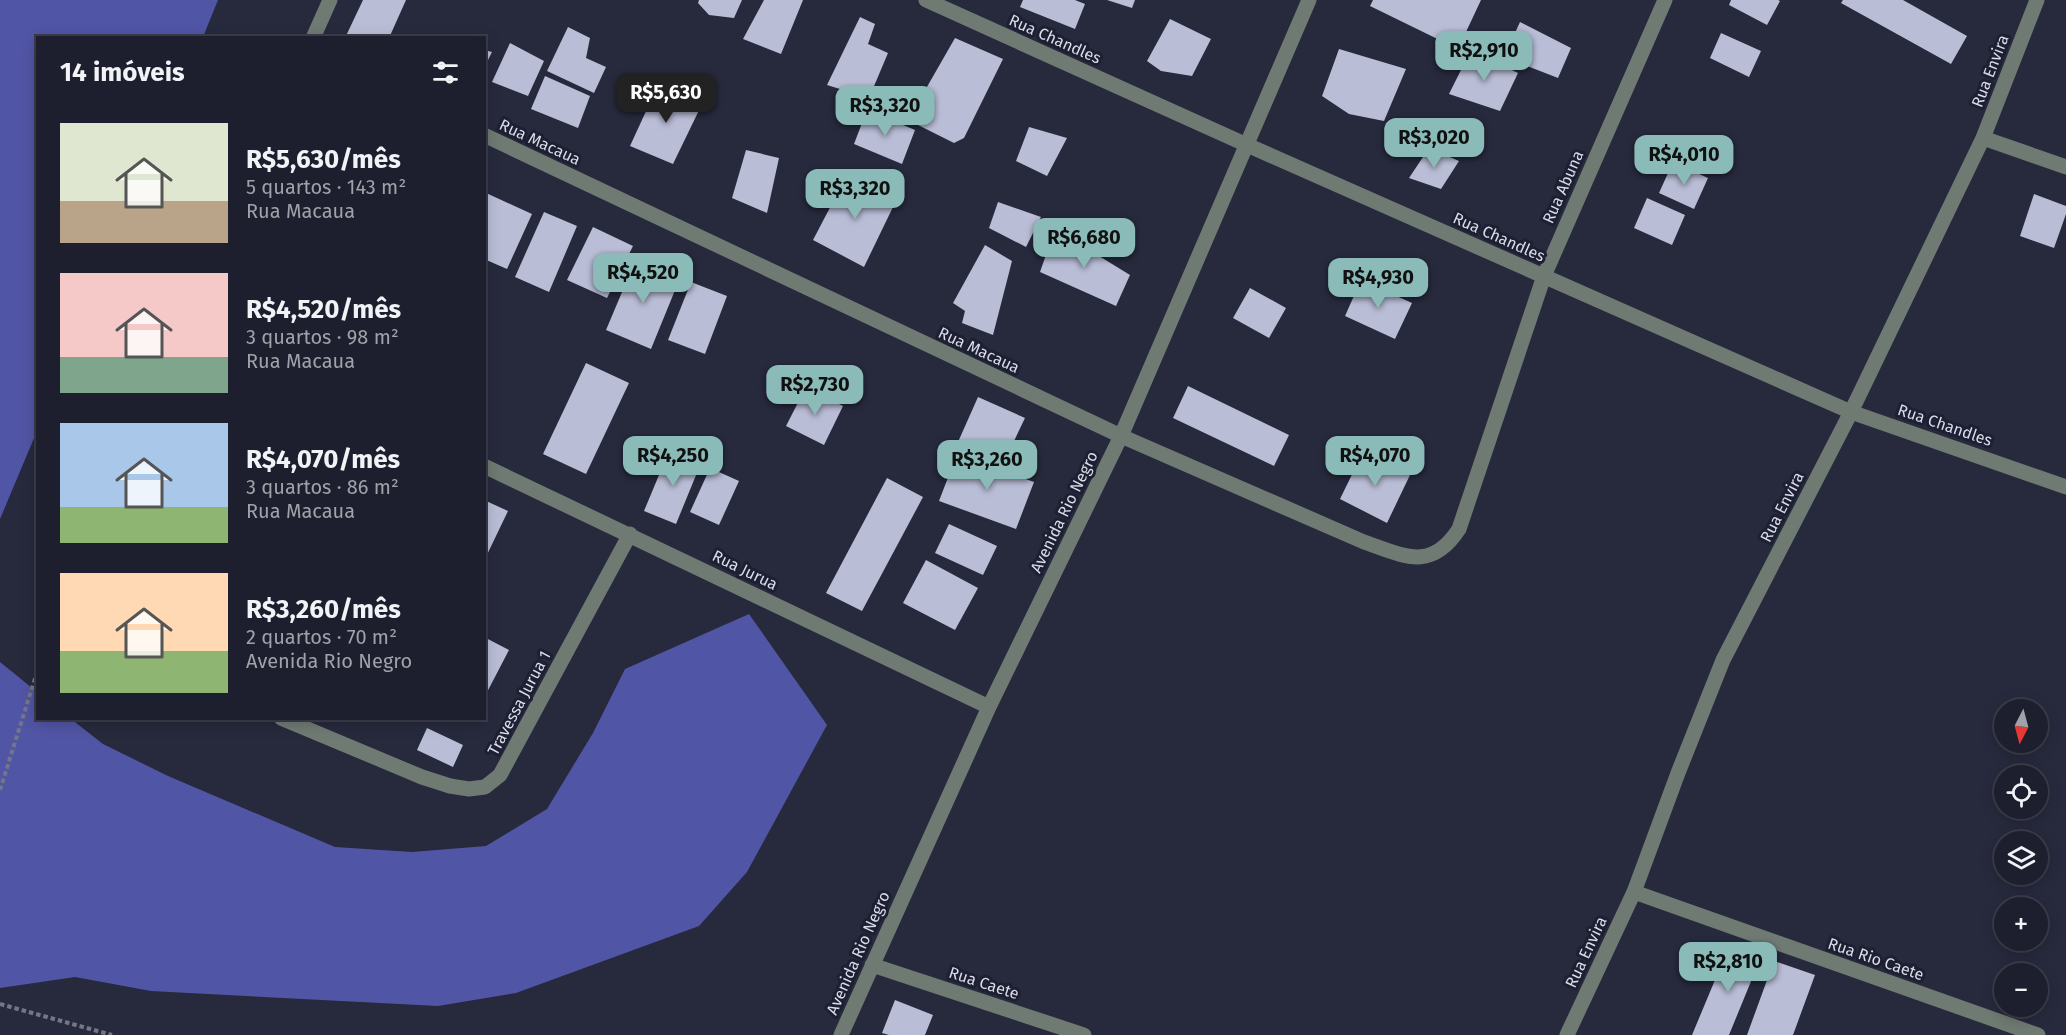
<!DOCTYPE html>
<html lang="pt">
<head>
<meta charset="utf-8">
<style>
	:root { --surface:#1d1f2e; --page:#252736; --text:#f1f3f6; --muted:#a0a2aa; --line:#3b3d4a; --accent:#8bbbb9 }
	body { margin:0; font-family:"Fira Sans",sans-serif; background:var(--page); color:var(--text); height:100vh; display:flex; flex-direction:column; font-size:22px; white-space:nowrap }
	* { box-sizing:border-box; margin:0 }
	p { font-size:20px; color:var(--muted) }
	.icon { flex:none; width:33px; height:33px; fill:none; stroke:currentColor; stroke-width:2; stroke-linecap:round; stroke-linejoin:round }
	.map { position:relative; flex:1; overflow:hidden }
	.details { position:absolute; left:36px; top:36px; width:450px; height:684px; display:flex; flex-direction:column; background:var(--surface); border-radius:0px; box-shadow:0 3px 15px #0003,0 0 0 2px var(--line) }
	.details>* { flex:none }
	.needle { width:39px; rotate:186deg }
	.controls { position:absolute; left:1994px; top:699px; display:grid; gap:12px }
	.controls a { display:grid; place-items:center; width:54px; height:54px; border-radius:50%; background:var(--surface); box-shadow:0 3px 15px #0003,0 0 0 2px var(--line); font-size:30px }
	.price { position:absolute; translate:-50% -51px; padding:0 14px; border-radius:12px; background:var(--accent); color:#111; font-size:20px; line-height:39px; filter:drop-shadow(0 2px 3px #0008) }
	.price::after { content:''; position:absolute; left:50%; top:36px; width:18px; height:14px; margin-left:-9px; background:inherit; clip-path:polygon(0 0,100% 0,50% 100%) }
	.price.active { background:#222; color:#fff }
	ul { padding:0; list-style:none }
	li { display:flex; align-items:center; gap:18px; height:150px; padding:0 24px }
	li span { display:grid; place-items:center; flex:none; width:168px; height:120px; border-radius:0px; color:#555 }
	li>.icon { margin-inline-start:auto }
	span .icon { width:72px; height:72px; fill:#fffc; stroke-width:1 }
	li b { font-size:26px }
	h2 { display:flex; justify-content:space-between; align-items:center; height:72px; padding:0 24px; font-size:26px }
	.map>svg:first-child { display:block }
	.forest { fill:#5155a5 }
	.building { fill:#b9bdd6 }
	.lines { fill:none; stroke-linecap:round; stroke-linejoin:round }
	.path { stroke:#747687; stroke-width:4; stroke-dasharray:4.5 3; stroke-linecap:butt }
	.minor { stroke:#6f7a73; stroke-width:15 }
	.labels { text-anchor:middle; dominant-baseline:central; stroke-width:6; stroke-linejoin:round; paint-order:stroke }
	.street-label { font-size:16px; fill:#dadce9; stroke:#1d2032 }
</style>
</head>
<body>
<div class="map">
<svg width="2066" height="1035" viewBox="0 0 2066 1035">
	<rect width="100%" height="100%" fill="#27293d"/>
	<path class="forest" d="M0,0H218L203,37L38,38L37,431L0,519Z
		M749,614L827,725L747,872L699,926L516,993L438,1006L151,991L75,977L0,988V662L37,692L38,718L71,719L103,744L168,776L335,847L412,852L486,846L547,809L593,733L625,669Z"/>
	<path class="building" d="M363,0H406L389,38H345Z
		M699,0H742L734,18L709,15L698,3Z
		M764,0H803L781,54L743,39Z
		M1023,0H1075L1085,4L1075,29L1020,7Z
		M1107,0H1135L1132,8Z
		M1373,0H1481L1458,49L1370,6Z
		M1731,0H1778L1780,1L1767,25L1729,5Z
		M1843,0H1903L1967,36L1951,64L1841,3Z
		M860,17L875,24L868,44L888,53L869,98L827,85Z
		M1170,19L1211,39L1192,76L1161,71L1147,61Z
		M1520,22L1571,48L1558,78L1504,57Z
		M568,27L590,38L586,58L606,67L594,93L547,71Z
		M1721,33L1761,51L1749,77L1710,58Z
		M955,38L1003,59L964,138L954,143L908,120Z
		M510,43L544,61L528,96L492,82Z
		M1339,49L1406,69L1384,121L1349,114L1322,96Z
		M484,50L492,52L484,68Z
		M1471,50L1518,73L1500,111L1449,94Z
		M545,76L590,96L578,128L531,109Z
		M659,83L703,102L673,164L630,146Z
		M867,110L915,130L902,164L854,144Z
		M1029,127L1067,138L1047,176L1016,161Z
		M1429,148L1459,161L1441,189L1409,178Z
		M746,150L779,158L767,213L732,198Z
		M1673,162L1708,178L1694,209L1659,193Z
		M847,175L887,189L885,206L893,207L864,267L813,240Z
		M484,192L532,214L507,269L484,259Z
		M2034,194L2066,206V214L2054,248L2020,236Z
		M1647,198L1685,215L1672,245L1634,228Z
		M998,202L1041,217L1026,247L989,228Z
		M544,212L577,226L549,292L515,277Z
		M593,227L633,246L607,298L567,280Z
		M1055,229L1130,275L1116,306L1040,272Z
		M985,245L1012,261L993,335L962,323L965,311L953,303Z
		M636,259L680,278L651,349L606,330Z
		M1361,280L1412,303L1395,339L1345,316Z
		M691,282L727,296L705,354L668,340Z
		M1250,288L1286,308L1269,338L1233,318Z
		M586,363L629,383L586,474L543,454Z
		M1188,386L1289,435L1274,466L1173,418Z
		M806,387L843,406L824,445L786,426Z
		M978,397L1025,418L1004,462L958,442Z
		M669,451L701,463L676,524L644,511Z
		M1363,452L1410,475L1387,523L1340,499Z
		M957,454L1034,482L1016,529L939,501Z
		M710,468L739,481L719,525L690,512Z
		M887,478L923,497L862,611L826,593Z
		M484,500L508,511L484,561Z
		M949,524L997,546L983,575L935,553Z
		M926,560L978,588L955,630L903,603Z
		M484,637L509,650L484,698Z
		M427,728L463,745L453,767L417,750Z
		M1730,944L1761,957L1729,1035H1692Z
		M1774,961L1815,975L1793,1035H1747Z
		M895,1000L933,1015L925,1035H889L882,1033Z"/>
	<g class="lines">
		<path class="path" d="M0,790L38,669
			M0,1004L112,1035"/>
		<path class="minor" d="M926,0L1247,145L1851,412L2066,487
			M313,38L330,0
			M484,135L1121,436L1364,542C1404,556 1431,572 1459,529L1544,276L1665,0
			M1983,138L2066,167
			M484,466L989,707
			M281,718L422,777L450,786L469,789L485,787L500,775L630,534
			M1634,892L2038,1035
			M872,965L1084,1035
			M841,1035L989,707L1121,436L1309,0
			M1567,1035L1634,892L1678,773L1723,660L1851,412L1983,138L2037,0"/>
	</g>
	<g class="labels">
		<g class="street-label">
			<text transform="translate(1055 39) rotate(24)">Rua Chandles</text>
			<text transform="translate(1990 71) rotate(-69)">Rua Envira</text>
			<text transform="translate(540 142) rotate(25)">Rua Macaua</text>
			<text transform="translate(1563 187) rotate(-66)">Rua Abuna</text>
			<text transform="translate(1499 237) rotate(24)">Rua Chandles</text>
			<text transform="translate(979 350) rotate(25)">Rua Macaua</text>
			<text transform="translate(1945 425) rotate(19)">Rua Chandles</text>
			<text transform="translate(1782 507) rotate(-63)">Rua Envira</text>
			<text transform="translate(1064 512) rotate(-64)">Avenida Rio Negro</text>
			<text transform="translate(745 570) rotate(26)">Rua Jurua</text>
			<text transform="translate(519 703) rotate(-62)">Travessa Jurua 1</text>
			<text transform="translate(1586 952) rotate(-65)">Rua Envira</text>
			<text transform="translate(858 953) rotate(-66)">Avenida Rio Negro</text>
			<text transform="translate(1876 959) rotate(19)">Rua Rio Caete</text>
			<text transform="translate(984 983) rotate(18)">Rua Caete</text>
		</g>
	</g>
</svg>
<div class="controls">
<a><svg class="needle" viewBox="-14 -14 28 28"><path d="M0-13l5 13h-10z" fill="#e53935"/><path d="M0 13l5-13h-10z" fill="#a0a2aa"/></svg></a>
<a><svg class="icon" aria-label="locate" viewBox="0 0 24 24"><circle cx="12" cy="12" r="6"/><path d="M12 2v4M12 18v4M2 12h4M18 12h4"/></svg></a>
<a><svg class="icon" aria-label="layers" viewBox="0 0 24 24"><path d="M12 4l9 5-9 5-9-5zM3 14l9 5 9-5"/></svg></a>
<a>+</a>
<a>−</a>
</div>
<b class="price" style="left:1484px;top:82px">R$2,910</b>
<b class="price active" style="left:666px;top:124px">R$5,630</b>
<b class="price" style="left:885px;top:137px">R$3,320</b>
<b class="price" style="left:1434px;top:169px">R$3,020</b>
<b class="price" style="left:1684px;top:186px">R$4,010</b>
<b class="price" style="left:855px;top:220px">R$3,320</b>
<b class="price" style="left:1084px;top:269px">R$6,680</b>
<b class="price" style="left:643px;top:304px">R$4,520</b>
<b class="price" style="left:1378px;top:309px">R$4,930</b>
<b class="price" style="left:815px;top:416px">R$2,730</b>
<b class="price" style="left:673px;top:487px">R$4,250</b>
<b class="price" style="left:1375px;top:487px">R$4,070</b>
<b class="price" style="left:987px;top:491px">R$3,260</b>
<b class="price" style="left:1728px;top:993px">R$2,810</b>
<section class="details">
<h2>14 imóveis<svg class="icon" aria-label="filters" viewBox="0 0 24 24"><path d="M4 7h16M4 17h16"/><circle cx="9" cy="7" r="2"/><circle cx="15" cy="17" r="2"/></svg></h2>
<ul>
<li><span style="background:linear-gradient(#dfe7d0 65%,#b9a48a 0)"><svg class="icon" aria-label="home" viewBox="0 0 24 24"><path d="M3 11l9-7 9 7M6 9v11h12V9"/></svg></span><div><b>R$5,630/mês</b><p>5 quartos · 143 m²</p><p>Rua Macaua</p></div></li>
<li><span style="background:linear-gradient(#f6c9c9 70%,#7fa58c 0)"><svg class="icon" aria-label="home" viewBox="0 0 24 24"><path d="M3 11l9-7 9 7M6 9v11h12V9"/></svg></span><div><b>R$4,520/mês</b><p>3 quartos · 98 m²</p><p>Rua Macaua</p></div></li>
<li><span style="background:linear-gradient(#a9c7e8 70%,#8fb573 0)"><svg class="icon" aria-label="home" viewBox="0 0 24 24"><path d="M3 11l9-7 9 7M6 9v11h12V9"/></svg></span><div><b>R$4,070/mês</b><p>3 quartos · 86 m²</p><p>Rua Macaua</p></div></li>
<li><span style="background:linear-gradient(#ffd9b3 65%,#8fb573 0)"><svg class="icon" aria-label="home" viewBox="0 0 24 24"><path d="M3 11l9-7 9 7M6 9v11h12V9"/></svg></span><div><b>R$3,260/mês</b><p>2 quartos · 70 m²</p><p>Avenida Rio Negro</p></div></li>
</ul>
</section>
</div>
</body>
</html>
